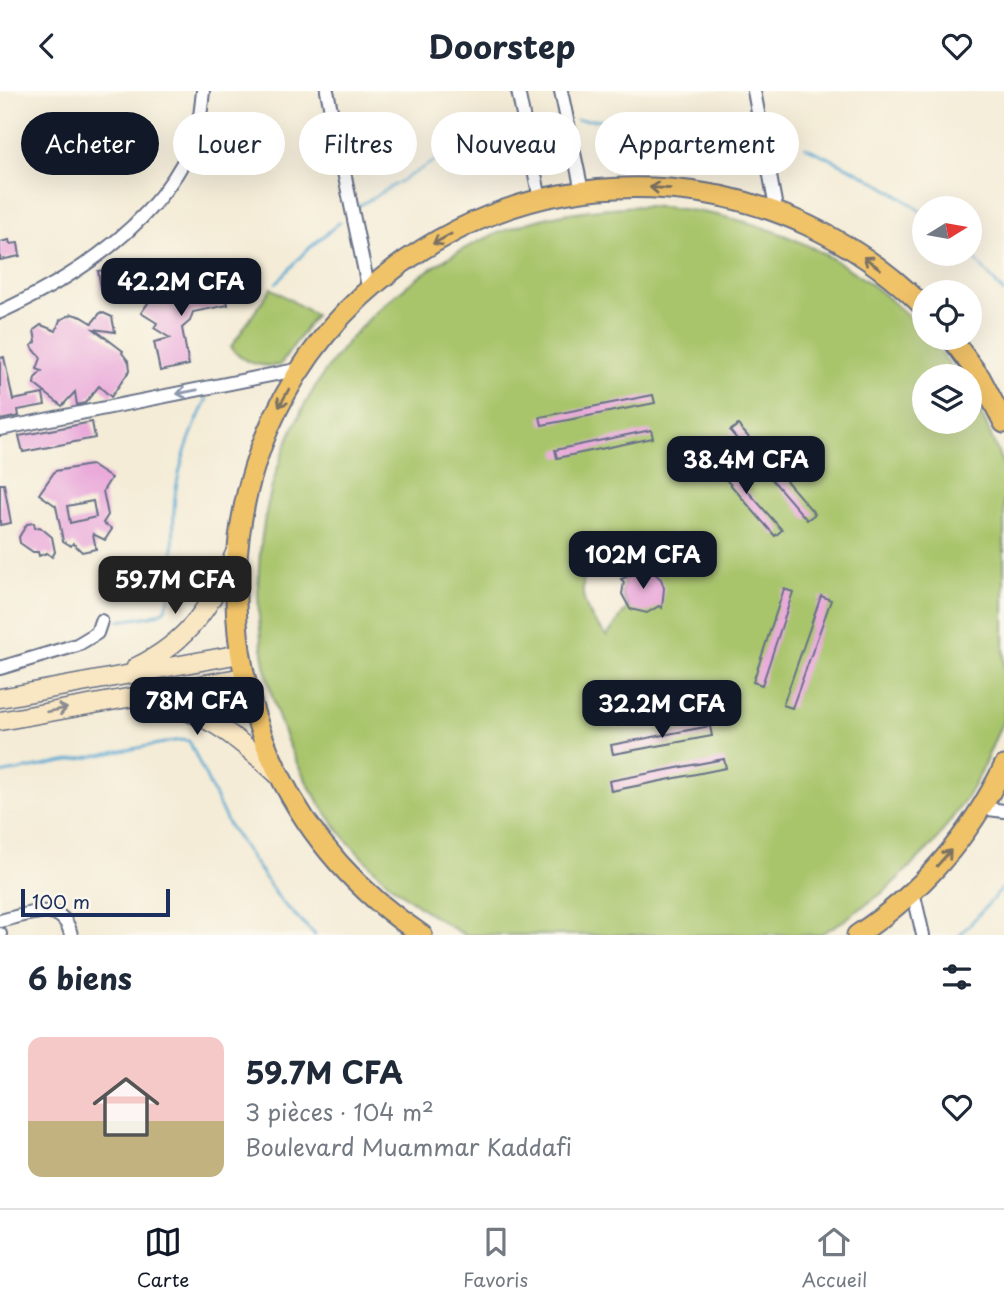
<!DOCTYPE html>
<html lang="fr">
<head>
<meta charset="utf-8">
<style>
	:root { --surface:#fff; --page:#f6f6f7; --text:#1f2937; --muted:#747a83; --line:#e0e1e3; --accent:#111827 }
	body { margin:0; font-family:"Playpen Sans",sans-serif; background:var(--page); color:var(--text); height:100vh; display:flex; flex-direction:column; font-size:26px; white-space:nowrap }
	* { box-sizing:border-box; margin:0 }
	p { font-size:23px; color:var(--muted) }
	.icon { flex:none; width:38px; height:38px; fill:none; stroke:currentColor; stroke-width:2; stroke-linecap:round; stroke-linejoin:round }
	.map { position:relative; height:844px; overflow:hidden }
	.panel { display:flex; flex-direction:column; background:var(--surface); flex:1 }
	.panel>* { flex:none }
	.hud { position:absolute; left:21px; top:21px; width:962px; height:63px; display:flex; gap:14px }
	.needle { width:46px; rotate:79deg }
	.tools { position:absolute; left:912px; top:105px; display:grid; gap:14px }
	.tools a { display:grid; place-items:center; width:70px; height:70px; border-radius:50%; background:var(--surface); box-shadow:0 7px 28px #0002; font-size:35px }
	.scale { position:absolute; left:21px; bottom:18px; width:149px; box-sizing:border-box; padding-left:7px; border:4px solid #1b2f5e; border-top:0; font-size:19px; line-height:24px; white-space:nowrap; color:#1b2f5e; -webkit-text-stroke:5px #fbf7ec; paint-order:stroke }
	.price { position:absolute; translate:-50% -60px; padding:0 16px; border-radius:14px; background:var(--accent); color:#fff; font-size:23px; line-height:46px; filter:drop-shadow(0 2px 4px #0008) }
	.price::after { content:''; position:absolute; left:50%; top:42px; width:21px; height:16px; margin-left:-10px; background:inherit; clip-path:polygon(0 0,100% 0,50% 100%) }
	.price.active { background:#222; color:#fff }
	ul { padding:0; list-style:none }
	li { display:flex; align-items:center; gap:21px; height:175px; padding:0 28px }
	li span { display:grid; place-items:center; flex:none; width:196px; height:140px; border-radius:14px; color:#555 }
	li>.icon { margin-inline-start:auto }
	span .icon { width:84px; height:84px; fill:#fffc; stroke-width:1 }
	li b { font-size:30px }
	h2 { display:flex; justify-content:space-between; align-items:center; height:84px; padding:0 28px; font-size:30px }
	.tag { padding:0 24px; border-radius:32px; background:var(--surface); box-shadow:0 7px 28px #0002; font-size:24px; line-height:63px }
	.tag.active { background:var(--accent); color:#fff }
	header { display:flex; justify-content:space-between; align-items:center; height:91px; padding:0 28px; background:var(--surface); font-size:32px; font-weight:700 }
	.tab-bar { display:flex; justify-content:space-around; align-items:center; height:98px; border-top:2px solid var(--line); background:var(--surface); font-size:19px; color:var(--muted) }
	.tab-bar a { display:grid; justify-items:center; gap:4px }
	.tab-bar .active { color:var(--accent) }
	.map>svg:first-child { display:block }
	.green { fill:#a9c56c; stroke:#627a65; stroke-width:2; fill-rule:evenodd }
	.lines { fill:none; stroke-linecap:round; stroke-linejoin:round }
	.stream { stroke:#58a8d2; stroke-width:2.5 }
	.building { fill:#eaaada; fill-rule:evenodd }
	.street-casing { stroke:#677188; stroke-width:16 }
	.secondary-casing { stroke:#677188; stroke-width:21 }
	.primary-casing { stroke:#677188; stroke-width:23 }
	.street { stroke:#fff; stroke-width:12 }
	.secondary { stroke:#f9e7c3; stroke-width:18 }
	.primary { stroke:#f1c369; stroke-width:19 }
	.oneway { stroke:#7b7263 }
	.oneway2 { stroke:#8d97ae }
	.oneway3 { stroke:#8a8b90 }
</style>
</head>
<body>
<header><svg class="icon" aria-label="back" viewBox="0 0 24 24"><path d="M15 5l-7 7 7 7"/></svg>Doorstep<svg class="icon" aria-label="heart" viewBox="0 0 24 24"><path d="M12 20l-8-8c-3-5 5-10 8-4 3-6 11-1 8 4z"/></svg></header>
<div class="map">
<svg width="1004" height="844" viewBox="0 0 1004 844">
	<rect width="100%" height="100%" fill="#fbf7ec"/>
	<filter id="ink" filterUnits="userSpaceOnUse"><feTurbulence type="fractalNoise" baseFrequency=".0143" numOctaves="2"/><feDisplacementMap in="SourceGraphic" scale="14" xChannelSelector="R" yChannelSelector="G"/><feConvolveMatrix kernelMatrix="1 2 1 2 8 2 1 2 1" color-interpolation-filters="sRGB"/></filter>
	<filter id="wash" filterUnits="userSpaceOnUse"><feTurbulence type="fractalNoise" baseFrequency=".00686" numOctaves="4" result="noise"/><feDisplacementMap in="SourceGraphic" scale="28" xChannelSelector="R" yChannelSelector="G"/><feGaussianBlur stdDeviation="1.57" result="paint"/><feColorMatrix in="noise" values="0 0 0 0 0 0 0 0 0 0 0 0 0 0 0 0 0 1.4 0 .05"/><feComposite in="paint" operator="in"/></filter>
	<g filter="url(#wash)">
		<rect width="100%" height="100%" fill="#f4ecd7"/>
		<path class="green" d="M646,115C757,121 847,160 924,241V247H929L959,285H924V331H970V302L986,333L1004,376V627L981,681L967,706L935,751L885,800L843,830L819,844H465C414,816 368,779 333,732C217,574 237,343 385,213C430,173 483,143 541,128C576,119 611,116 646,115ZM592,468L624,490L622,503L628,516L607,545C584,522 574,498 592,468Z
			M271,197L315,224L280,274C262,277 241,272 231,256Z"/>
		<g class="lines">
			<path class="stream" d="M577,29C635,28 691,28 749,40
				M805,56C847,75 888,94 924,123
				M357,116L438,68L512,42
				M970,162L1004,202
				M276,192L307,159L340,131
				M119,530C129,528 160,526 165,518C176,502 172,429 175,405C179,372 192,338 207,308
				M0,683L180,649L189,650L228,733L280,809L315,844
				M960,844L1004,796"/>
		</g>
		<g id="blocks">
			<path class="building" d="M9,149L10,153L18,152L20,165L0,169V151Z
				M115,177L118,194L101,197L98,180Z
				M222,185L228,214L193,221L190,230L182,237L189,274L160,280L154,251L170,247L154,237L157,232L141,222L160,195L174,205L180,196L199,209L195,191Z
				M101,221L112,226L115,241L94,238L123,260L122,262L129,271L130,279L111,306L99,295L85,312L77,314L75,301L62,315L34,293L35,287L42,280L37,278L41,267L31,255L36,251L34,239L41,234L56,240L60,229L72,223L82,226L92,232Z
				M4,266L13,309L43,303L45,314L18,319L19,325L0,329V267Z
				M653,304L655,312L542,334L540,326Z
				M92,331L95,347L23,361L19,345Z
				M738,334L815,423L807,429L730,340Z
				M651,339L653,347L557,367L555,359Z
				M716,364L782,439L775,445L710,370Z
				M91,374L111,387L103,400L108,424L103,432L112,438L105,449L93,443L96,458L82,461L73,452L71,455L63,450L56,415L39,403L55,380ZM93,410L96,426L70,432L67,415Z
				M0,393H4L11,432L0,434Z
				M34,432L35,437L40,436L52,446L55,461L52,466L47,462L39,465L38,461H33L20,452L19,446L27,433Z
				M643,479L653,481L661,488L664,497L662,517L659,515L647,522L630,518L622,503L624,491L621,488Z
				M784,498L793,501L762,594L753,591Z
				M821,505L831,509L792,617L783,614Z
				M710,635L712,645L613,663L611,654Z
				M724,668L726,677L611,700L609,690Z"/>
		</g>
	</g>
	<g filter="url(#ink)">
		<use href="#blocks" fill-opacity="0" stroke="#677188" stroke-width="2"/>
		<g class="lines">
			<defs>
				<path id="street" d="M327,0L369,200
					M518,0L540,108
					M561,0L582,100
					M754,0L777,122
					M0,221C76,186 158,132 193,52C200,36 201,17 203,0
					M0,338L301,278
					M0,577L77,554L97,542L101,530
					M981,717L1004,720
					M913,800L923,844
					M0,830C27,824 63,807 71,844
					M0,843V844"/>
				<path id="secondary" d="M136,576C189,551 213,512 236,460
					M0,607L240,563
					M139,610C200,614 236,645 279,685
					M0,630L244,586"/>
				<path id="primary" d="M951,247L980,286L1004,332
					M422,844C162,672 175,282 457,139C523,106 596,92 669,98C766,105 856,148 924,216
					M857,844C921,802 971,744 1004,675"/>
			</defs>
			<use href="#street" class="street-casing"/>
			<use href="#secondary" class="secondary-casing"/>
			<use href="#primary" class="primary-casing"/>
			<use href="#street" class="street"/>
			<use href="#secondary" class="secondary"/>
			<use href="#primary" class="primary"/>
		</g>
		<defs><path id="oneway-shaft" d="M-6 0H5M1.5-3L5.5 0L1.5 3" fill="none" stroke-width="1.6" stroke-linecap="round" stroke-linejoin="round" transform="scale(1.75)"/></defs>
		<g class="oneway">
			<use href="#oneway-shaft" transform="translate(660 97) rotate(-177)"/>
			<use href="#oneway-shaft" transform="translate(442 148) rotate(151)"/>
			<use href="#oneway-shaft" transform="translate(872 172) rotate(-144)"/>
			<use href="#oneway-shaft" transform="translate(284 307) rotate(119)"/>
			<use href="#oneway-shaft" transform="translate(944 767) rotate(-49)"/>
		</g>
		<use class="oneway2" href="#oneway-shaft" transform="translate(187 301) rotate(169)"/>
		<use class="oneway3" href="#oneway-shaft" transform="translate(57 619) rotate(-10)"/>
	</g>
</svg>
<div class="tools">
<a><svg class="needle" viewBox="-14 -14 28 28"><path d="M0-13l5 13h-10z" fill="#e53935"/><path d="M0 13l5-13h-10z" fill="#747a83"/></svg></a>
<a><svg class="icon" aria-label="locate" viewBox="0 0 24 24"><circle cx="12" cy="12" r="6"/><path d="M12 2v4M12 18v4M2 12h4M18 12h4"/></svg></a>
<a><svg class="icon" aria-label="layers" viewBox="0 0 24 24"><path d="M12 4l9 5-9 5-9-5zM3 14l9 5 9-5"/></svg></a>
</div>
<div class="scale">100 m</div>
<b class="price" style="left:181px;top:227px">42.2M CFA</b>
<b class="price" style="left:746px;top:405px">38.4M CFA</b>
<b class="price" style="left:643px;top:500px">102M CFA</b>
<b class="price active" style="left:175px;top:525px">59.7M CFA</b>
<b class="price" style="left:197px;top:646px">78M CFA</b>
<b class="price" style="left:662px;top:649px">32.2M CFA</b>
<div class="hud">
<a class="tag active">Acheter</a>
<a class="tag">Louer</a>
<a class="tag">Filtres</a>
<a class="tag">Nouveau</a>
<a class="tag">Appartement</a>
</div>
</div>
<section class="panel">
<h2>6 biens<svg class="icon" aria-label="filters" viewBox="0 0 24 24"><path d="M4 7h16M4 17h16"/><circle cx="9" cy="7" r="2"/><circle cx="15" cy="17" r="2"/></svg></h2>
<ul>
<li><span style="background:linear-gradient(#f6c9c9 60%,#c2b280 0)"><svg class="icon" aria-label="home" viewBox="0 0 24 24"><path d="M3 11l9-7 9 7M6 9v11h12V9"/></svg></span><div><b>59.7M CFA</b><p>3 pièces · 104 m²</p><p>Boulevard Muammar Kaddafi</p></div><svg class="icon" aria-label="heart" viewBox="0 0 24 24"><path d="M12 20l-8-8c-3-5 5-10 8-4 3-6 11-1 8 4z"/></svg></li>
</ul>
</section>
<nav class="tab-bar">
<a class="active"><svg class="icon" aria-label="map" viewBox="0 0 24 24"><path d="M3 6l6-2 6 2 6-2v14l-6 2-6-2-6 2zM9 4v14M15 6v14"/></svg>Carte</a>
<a><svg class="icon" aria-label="saved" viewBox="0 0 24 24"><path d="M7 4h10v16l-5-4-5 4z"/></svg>Favoris</a>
<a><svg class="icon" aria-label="home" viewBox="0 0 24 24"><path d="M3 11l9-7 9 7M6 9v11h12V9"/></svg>Accueil</a>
</nav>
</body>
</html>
